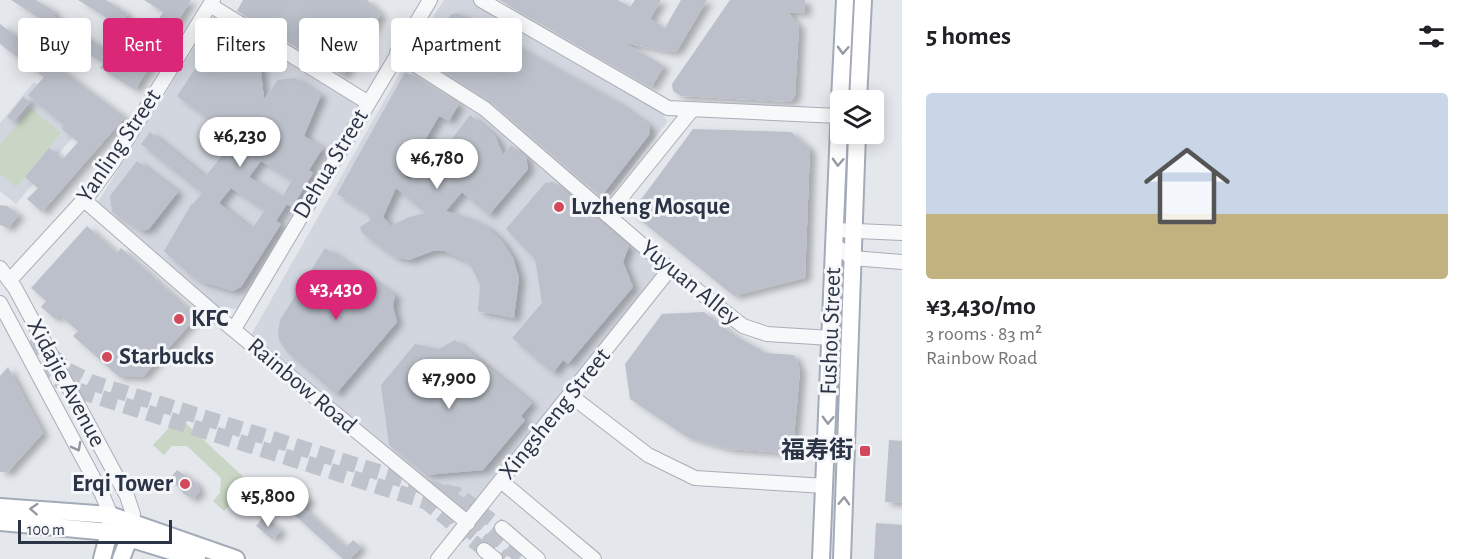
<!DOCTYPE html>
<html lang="en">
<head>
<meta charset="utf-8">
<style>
	:root { --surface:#fff; --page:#f6f6f6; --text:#202124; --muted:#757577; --line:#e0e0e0; --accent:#db2777 }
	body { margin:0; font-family:"Alegreya Sans","Noto Sans SC",sans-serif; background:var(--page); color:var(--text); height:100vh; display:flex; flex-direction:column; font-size:22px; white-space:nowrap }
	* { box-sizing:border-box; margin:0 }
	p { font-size:20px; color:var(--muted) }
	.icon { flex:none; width:33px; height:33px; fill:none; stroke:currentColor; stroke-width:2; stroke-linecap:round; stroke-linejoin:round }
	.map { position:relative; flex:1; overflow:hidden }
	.panel { display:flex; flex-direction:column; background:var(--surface); width:570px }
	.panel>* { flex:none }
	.hud { position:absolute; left:18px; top:18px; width:570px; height:54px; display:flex; gap:12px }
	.controls { position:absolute; left:830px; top:90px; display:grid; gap:12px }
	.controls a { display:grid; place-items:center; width:54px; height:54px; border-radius:6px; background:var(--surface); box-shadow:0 3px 15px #0003; font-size:30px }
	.scale { position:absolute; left:18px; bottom:15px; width:154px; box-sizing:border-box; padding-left:6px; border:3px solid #2b3445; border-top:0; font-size:16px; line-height:21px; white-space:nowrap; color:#2b3445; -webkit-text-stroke:4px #f4f6f9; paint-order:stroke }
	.price { position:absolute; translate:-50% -51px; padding:0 14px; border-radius:21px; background:#fff; color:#222; font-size:20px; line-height:39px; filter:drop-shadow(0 2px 3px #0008) }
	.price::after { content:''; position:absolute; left:50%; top:36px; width:18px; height:14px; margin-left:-9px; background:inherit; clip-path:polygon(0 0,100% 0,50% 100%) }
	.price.active { background:var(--accent); color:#fff }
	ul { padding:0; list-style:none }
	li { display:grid; align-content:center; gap:12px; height:318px; padding:0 24px }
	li+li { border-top:2px solid var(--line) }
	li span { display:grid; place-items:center; height:186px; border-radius:6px; color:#555 }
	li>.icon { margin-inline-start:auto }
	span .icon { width:108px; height:108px; fill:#fffc; stroke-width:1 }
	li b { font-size:26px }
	h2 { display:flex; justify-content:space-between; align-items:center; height:72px; padding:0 24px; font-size:26px }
	.chip { padding:0 21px; border-radius:6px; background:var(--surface); box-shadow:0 3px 15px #0003; font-size:21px; line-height:54px }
	.chip.active { background:var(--accent); color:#fff }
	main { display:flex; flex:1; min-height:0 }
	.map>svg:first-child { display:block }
	.built { fill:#d2d6de }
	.green { fill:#c9d6c5 }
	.building { fill:#bbc0ca; fill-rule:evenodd; filter:url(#shadow) }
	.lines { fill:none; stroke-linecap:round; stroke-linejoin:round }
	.minor-tunnel { stroke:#bfc3cb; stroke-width:14; stroke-dasharray:14 7; stroke-linecap:butt }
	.major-tunnel { stroke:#bfc3cb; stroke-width:16; stroke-dasharray:16 8; stroke-linecap:butt }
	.minor-casing { stroke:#a9aeb7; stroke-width:16 }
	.major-casing { stroke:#a3abb8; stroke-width:20 }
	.minor { stroke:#f7f8fa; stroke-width:14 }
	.major { stroke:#fff; stroke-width:16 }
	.oneway { stroke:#959aa2 }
	.oneway2 { stroke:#9196a0 }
	.poi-dot { fill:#d1495b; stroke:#f4f6f9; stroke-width:2 }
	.labels { text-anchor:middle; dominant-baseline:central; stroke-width:6; stroke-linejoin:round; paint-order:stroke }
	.street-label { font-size:24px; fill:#2b3445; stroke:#f4f6f9 }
	.poi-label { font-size:24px; font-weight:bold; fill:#2b3445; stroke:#f4f6f9; text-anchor:start }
</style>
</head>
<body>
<main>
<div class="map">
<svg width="902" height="559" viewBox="0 0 902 559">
	<defs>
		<filter id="shadow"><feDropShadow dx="6" dy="3.5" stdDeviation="3" flood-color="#0004"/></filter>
	</defs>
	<rect width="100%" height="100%" fill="#e4e7ec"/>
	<path class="built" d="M444,0H473L663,113L667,122L607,200L598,201L408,57Z
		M215,14L359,102L240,309L219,308L96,205Z
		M404,66L470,104L663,267L465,515L251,335Z
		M34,82L84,124L16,204L0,191V123Z"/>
	<path class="green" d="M31,108L61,133L16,187L0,174V145Z
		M179,417L250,483L224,511L213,501L220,493L221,478L187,446H172L164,455L153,445Z"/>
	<path class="building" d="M11,0H36L56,12L53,16L110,52L107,56L130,70L145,47L118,30L120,26L78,0H106L128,14L125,18L150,33L163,12L144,0H191L135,90L100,68L103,63L46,27L49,24Z
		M243,0H367L381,14L343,76L237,11Z
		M499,0H618L630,7L635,0H661L650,19L665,28L681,0H707L677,51L670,52L625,43L664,66L651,88Z
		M730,0H805V13L788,12L799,26L795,96L790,102L681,96L673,91L672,84Z
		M457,13L617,103L650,126L649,135L604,193L598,194L490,101L425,60L450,15Z
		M0,24L125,117L42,212L27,199L38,188L25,177L49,148L63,159L78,142L62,129L64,125L28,95L44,77L0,44Z
		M204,47L232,66L237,59L247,66L255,60L260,63L264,99L278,80L295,78L321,95L304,136L323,148L309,170L313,173L292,207L287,204L276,221L281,224L241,287L233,291L202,282L189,274L164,251L192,203L193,204L202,193L141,144L150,132L205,177L232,143H202L199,140L200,132L209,119L177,96L203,57L199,54ZM261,161L292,180L282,198L249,177ZM231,188L265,210L252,229L219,203Z
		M405,72L459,104L449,121L439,116L404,176L410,180L433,152L439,156L470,115L495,136L503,154L511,145L526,157L528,169L489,215L462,192L446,211L469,218L487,227L502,241L513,258L519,278L514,318L478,311L480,285L471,266L463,259L444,251H433L409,260L395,257L362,233L360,227L371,220L365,211L337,194ZM396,188L426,213L409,217L391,226L383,217Z
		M23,97L30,102L13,122L7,117Z
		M693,129L791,132L810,149L805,278L734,296L633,214L634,209Z
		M137,161L178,192L149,229L141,231L112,212L110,196Z
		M553,182L629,246L623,262L633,287L568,364L563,360L553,373L512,338L542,303L535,259L506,229L545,183Z
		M0,205L7,206L19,215L8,228L0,225Z
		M87,226L117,253L121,248L197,316L143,377H119L73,336L78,331L59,315L55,319L41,307L46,301L31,288Z
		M325,248L395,295L393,307L397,322L336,394L287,352L279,340L278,333L280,320Z
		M704,312L736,336L766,353L794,355L800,370L794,438L786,453L729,449L687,437L630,399L625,364L662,314Z
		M455,340L532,403L521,416L525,420L483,470L426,475L389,445L381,385L415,344L439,349Z
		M8,367L43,433L8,472H0V376Z
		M889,440L902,441V503L885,502Z
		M177,470L195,482L200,491L193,499L184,494L170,478Z
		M303,494L310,500L303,508L346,547L353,540L361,547L350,559H343L288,509Z
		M264,516L281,530L273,540L256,526Z
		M876,523L902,525V559H874Z"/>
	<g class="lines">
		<path class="minor-tunnel" d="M424,486L458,494L502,528
			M424,501L484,550"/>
		<path class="major-tunnel" d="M26,344L51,375L73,389L434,504L454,516L504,559
			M50,354L67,370L90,382L439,491L462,506L524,559"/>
		<defs>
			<path id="minor" d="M481,0L668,108L839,116
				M210,5L367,102
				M397,53L485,109L670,269L743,326L767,334L831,338
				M84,200L229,326L468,523
				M607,215L691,111
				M835,230L902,233
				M835,245L852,258L902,262
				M0,268L15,288L127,496L133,514L131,531
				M10,280L90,193L113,162L213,0
				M0,303L102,494L109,511V523
				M234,329L430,0
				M570,395L648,455L695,478L825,486
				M501,481L594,559
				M502,528L538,559
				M484,550L495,559
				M438,559L670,269"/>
			<path id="major" d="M840,100L845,0
				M858,100L863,0
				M0,507L110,515L236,559
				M0,522L109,532L197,559
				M102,559L109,532
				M121,559L130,536
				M821,559L840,104
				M842,559L857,134"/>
		</defs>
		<use href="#minor" class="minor-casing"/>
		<use href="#major" class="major-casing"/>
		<use href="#minor" class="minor"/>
		<use href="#major" class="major"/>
	</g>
	<defs><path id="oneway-chevron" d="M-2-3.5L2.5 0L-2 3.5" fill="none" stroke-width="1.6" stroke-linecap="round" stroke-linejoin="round" transform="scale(1.5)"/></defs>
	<g class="oneway">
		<use href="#oneway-chevron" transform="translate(843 50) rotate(93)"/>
		<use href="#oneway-chevron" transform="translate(838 162) rotate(92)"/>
		<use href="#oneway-chevron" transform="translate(828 420) rotate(92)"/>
		<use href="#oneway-chevron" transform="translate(844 501) rotate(-88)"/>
		<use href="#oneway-chevron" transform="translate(34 509) rotate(-177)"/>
	</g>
	<use class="oneway2" href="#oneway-chevron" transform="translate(77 447) rotate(62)"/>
	<g class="poi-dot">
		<circle cx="559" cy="207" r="6"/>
		<circle cx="179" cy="319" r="6"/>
		<circle cx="107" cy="357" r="6"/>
		<rect x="859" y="445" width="12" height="12" rx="3"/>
		<circle cx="185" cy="484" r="6"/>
	</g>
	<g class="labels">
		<g class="street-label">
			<text transform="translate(119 146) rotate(-56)">Yanling Street</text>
			<text transform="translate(331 164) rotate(-59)">Dehua Street</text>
			<text transform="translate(690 283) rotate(39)">Yuyuan Alley</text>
			<text transform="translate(831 331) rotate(-88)">Fushou Street</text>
			<text transform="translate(66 383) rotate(62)">Xidajie Avenue</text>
			<text transform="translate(302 386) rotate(40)">Rainbow Road</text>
			<text transform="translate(555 414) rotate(-51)">Xingsheng Street</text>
		</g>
		<g class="poi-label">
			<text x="571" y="207">Lvzheng Mosque</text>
			<text x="191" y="319">KFC</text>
			<text x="119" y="357">Starbucks</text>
			<text x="853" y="451" text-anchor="end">福寿街</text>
			<text x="173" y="484" text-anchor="end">Erqi Tower</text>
		</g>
	</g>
</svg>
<div class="controls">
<a><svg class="icon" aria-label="layers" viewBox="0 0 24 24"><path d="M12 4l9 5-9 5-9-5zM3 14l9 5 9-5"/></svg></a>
</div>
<div class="scale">100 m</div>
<b class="price" style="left:240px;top:168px">¥6,230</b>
<b class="price" style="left:437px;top:190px">¥6,780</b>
<b class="price active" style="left:336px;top:321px">¥3,430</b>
<b class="price" style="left:449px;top:410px">¥7,900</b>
<b class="price" style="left:268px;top:528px">¥5,800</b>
<div class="hud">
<a class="chip">Buy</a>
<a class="chip active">Rent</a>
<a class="chip">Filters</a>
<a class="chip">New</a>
<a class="chip">Apartment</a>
</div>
</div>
<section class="panel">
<h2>5 homes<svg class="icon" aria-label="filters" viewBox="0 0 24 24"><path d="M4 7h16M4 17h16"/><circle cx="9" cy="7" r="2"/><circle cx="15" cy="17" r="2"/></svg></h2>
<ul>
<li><span style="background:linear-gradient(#c9d6e8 65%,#c2b280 0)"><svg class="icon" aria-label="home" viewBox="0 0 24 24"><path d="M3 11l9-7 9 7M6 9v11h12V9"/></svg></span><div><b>¥3,430/mo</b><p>3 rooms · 83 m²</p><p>Rainbow Road</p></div></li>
</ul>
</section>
</main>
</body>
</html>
